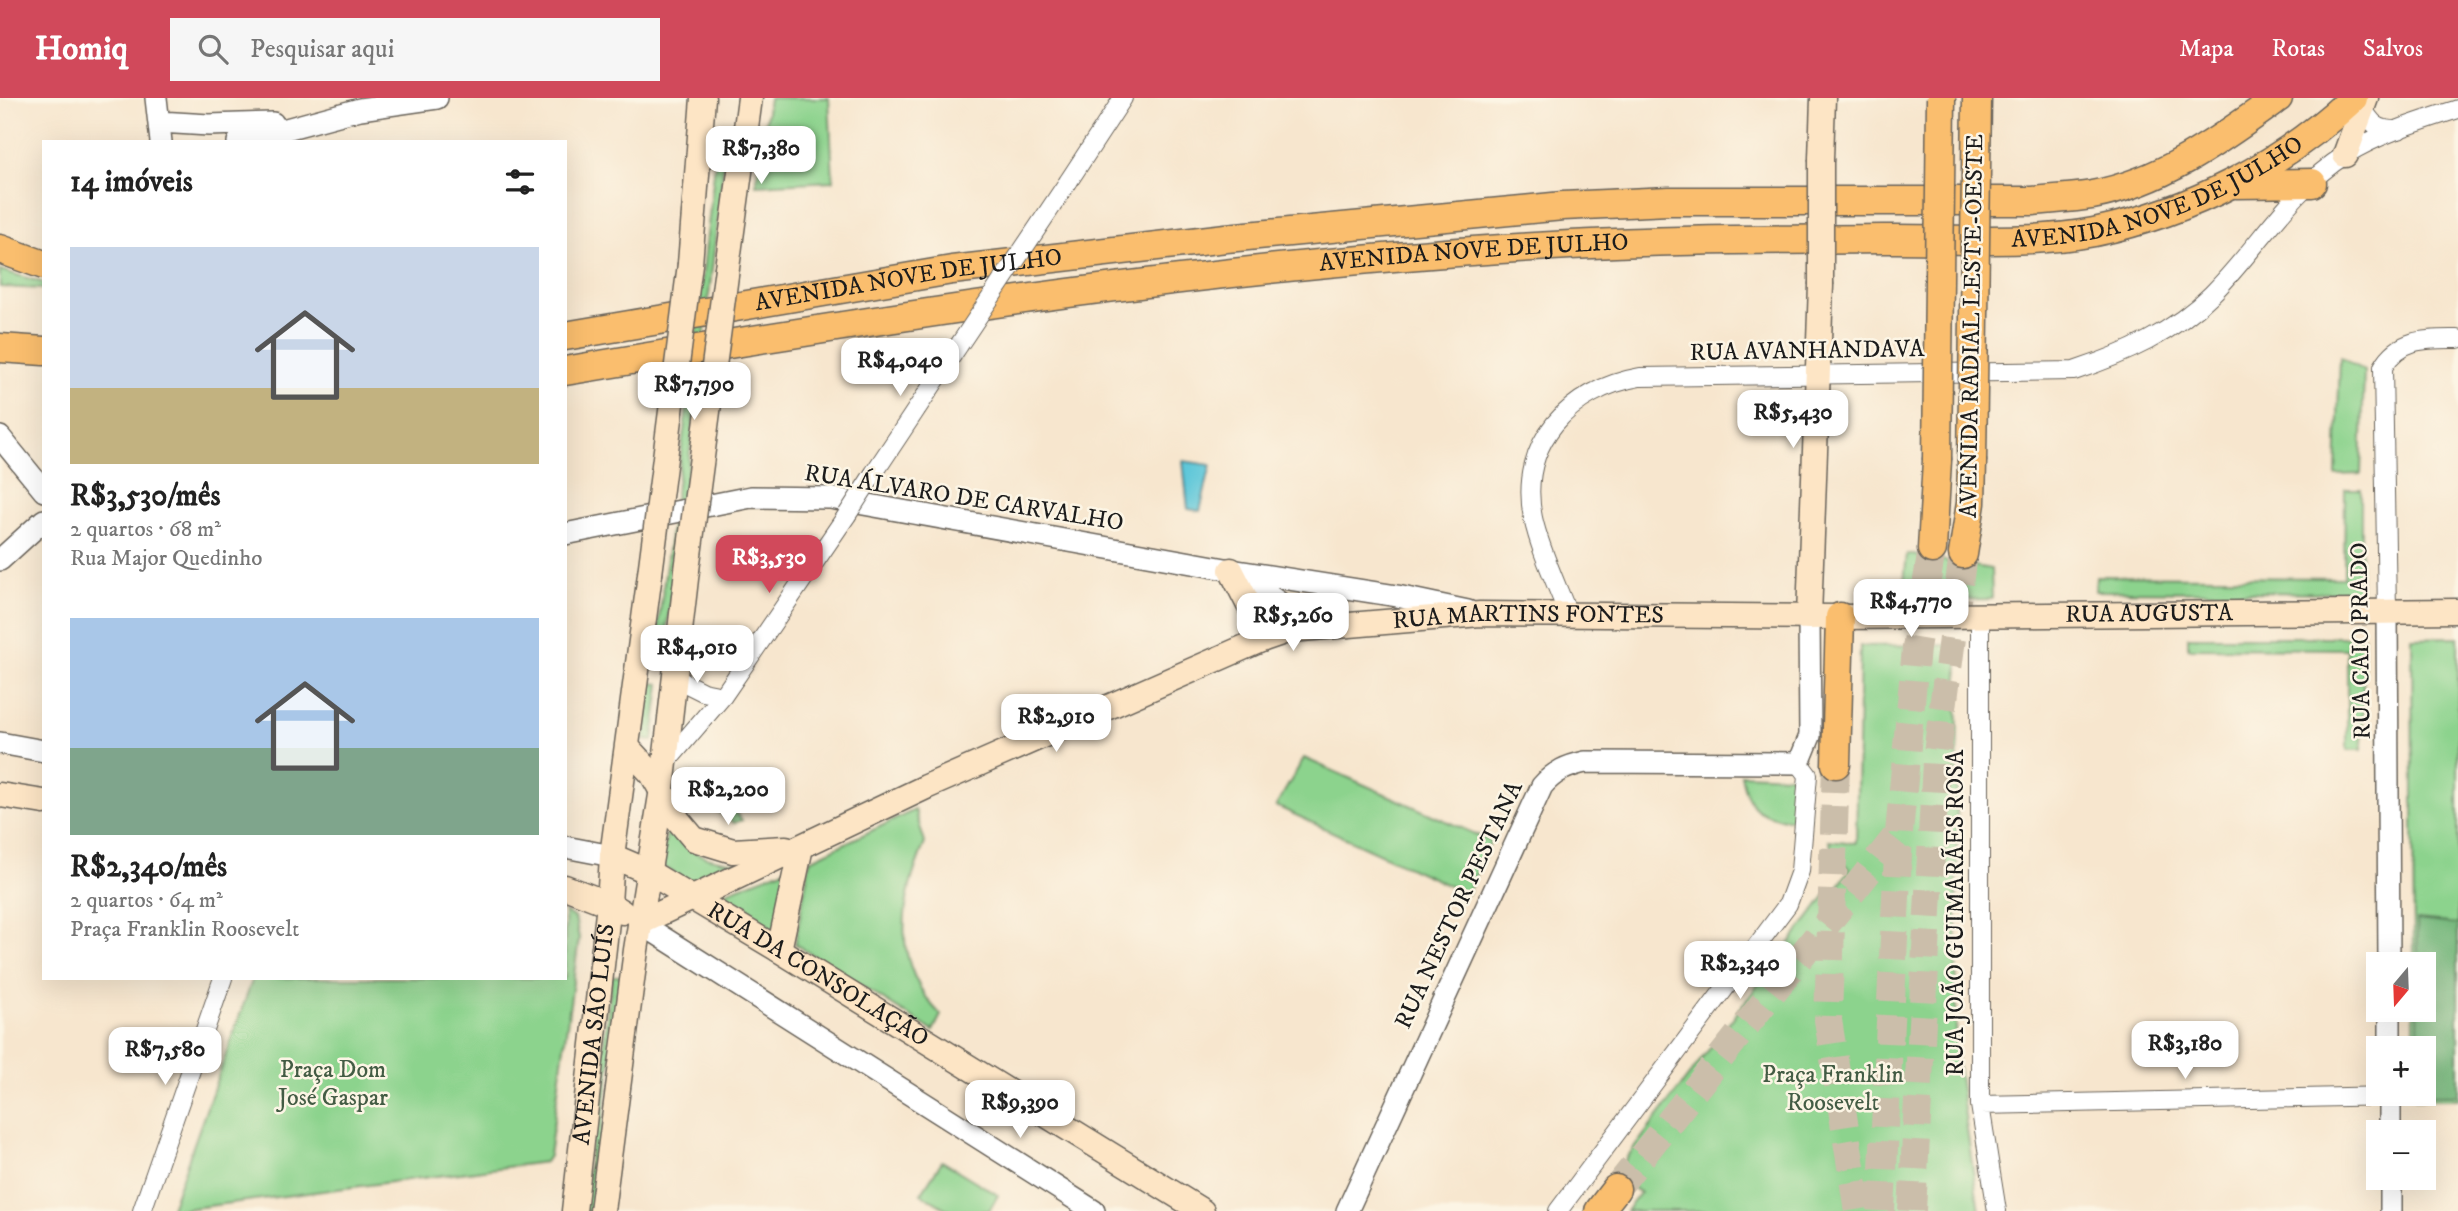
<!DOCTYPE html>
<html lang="pt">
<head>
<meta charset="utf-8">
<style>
	:root { --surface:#fff; --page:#f6f6f6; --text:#222; --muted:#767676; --accent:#d1495b }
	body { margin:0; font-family:"IM FELL DW Pica",serif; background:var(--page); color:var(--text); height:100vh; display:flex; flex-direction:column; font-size:26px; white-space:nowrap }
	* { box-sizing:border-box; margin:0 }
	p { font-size:23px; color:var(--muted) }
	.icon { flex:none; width:38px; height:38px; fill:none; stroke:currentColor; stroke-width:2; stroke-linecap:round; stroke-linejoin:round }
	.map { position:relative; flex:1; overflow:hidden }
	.drawer { position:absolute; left:42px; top:42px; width:525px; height:840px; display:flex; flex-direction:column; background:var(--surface); border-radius:0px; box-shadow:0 7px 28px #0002 }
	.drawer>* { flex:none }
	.needle { width:46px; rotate:199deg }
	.fabs { position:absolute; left:2366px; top:854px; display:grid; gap:14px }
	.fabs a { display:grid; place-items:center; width:70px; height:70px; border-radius:0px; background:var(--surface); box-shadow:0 7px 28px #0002; font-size:35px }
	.price { position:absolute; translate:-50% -60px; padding:0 16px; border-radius:14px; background:#fff; color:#222; font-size:23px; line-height:46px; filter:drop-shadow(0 2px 4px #0008) }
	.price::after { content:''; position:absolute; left:50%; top:42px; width:21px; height:16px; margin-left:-10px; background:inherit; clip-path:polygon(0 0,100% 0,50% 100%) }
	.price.on { background:var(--accent); color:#fff }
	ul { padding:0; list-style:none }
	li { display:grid; align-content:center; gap:14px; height:371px; padding:0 28px }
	li span { display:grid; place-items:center; height:217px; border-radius:0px; color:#555 }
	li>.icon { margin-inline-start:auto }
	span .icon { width:126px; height:126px; fill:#fffc; stroke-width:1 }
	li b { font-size:30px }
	h2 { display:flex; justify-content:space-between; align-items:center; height:84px; padding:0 28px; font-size:30px }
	header { display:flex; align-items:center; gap:42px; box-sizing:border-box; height:98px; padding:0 35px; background:var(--accent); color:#fff }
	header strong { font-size:33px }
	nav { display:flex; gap:38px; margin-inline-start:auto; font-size:24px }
	.search { width:490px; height:63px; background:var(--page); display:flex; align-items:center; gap:18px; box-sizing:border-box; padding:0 24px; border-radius:0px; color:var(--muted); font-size:26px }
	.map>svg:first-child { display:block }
	.green { fill:#8cd38d; stroke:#547854; stroke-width:2 }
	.forest { fill:#71b578; stroke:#46684a; stroke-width:2 }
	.water { fill:#5ec7d9; stroke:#3d727a; stroke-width:2 }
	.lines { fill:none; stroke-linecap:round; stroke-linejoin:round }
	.trunk-tunnel { stroke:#cbbeaa; stroke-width:28; stroke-dasharray:28 14; stroke-linecap:butt }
	.minor-casing { stroke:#69635a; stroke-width:20 }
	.tertiary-casing { stroke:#69635a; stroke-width:24 }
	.secondary-casing { stroke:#69635a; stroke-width:27 }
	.primary-casing { stroke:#69635a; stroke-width:31 }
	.trunk-casing { stroke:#69635a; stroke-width:31 }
	.minor { stroke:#fff; stroke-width:18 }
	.tertiary { stroke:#fff; stroke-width:21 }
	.secondary { stroke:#fde5c5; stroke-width:24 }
	.primary { stroke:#fabe6e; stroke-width:28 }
	.trunk { stroke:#fabe6e; stroke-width:28 }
	.minor-bridge-casing { stroke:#69635a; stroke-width:20; stroke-linecap:butt }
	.secondary-bridge-casing { stroke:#69635a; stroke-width:27; stroke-linecap:butt }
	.trunk-bridge-casing { stroke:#69635a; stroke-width:31; stroke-linecap:butt }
	.minor-bridge { stroke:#fff; stroke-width:18 }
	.secondary-bridge { stroke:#fde5c5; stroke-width:24 }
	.trunk-bridge { stroke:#fabe6e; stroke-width:28 }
	.labels { text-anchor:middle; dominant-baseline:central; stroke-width:5; stroke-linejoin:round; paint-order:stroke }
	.street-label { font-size:24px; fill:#1c1c1c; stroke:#fcf5e5 }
	.park-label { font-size:24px; fill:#435c44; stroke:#fcf5e5 }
</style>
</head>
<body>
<header>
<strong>Homiq</strong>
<div class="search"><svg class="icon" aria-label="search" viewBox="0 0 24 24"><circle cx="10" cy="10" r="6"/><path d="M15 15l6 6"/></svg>Pesquisar aqui</div>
<nav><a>Mapa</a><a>Rotas</a><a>Salvos</a></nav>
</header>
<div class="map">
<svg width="2458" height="1113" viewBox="0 0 2458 1113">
	<rect width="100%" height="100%" fill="#fcf5e5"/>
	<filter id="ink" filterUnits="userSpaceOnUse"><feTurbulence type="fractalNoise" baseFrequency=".0143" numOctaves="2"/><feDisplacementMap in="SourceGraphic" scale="14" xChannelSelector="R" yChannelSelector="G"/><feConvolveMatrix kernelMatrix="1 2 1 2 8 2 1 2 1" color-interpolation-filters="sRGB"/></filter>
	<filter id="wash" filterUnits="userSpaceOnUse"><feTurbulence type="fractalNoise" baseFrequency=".00686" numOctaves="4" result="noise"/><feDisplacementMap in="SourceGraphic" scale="28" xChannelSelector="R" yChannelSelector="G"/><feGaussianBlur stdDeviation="1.57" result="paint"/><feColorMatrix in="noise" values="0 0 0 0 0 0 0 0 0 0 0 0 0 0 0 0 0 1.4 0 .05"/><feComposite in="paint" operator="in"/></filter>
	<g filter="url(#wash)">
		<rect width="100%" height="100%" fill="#f7e6ce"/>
		<path class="green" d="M769,0H829L833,83L756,87Z
			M727,37L701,268L666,537L657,536L692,273L718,38Z
			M0,172L44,185V191L0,189Z
			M2340,259L2364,273L2361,376L2336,377Z
			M2345,391H2361V495L2095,493L2096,478L2344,480Z
			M1907,456L1991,471L1992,501L1902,503Z
			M2188,539H2364L2362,652H2347V551L2188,550Z
			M2458,539V1001H2415V996H2424V950H2414V912H2424V866H2414L2412,540Z
			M1860,548L1952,547L1958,555L1956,957L1979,1113H1626L1640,1095L1615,1075L1827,796L1831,799L1850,771L1834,758L1829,742L1856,745Z
			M651,585L660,586L653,643L644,642Z
			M1304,660L1491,743L1467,796L1276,708Z
			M1741,676L1793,678L1799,684L1796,722C1761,720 1747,712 1741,676Z
			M712,686L742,722L734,725L716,712L708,694Z
			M915,712L925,745C899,805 891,866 941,917L933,933L795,846L810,762Z
			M668,729C685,756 709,762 740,765L693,787L661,767Z
			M790,769L774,834L711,800Z
			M565,814L575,820L579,840L549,1058L545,1064L170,1113L253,880H565Z
			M612,878H621L592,1113H583Z
			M942,1063L998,1097L989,1113H950L921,1096Z"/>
		<path class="forest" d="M2417,822L2458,826V997H2419L2424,996V950H2418V912H2424V866H2418Z"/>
		<path class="water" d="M1183,363L1211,367L1200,413L1188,411Z"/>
	</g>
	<g filter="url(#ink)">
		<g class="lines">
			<path class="trunk-tunnel" d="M1836,666L1828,922L1858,1113
				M1616,1091L1899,735
				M1881,1113L1899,735L1916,550L1932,451
				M1912,1113L1936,663L1963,456"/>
			<defs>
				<path id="minor" d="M2361,8C2372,26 2377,33 2399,32
					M1068,84L1123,0
					M874,375L959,247
					M2387,514L2383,269C2400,239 2428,241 2458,241
					M1568,516C1556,485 1540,452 1533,420C1518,345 1570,291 1640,279L2074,273C2125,256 2173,235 2212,196C2257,151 2290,92 2345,57C2378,36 2421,23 2458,11
					M1980,516V1007L1997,1113
					M675,580L703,594L723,598
					M664,667L723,598L847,417
					M1980,1007L2390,998
					M142,1113L223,880
					M1558,1113L1788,806L1800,773L1808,677L1799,665"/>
				<path id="tertiary" d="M156,0L161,44
					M159,24L209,27L273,25
					M238,44L360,11L437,0
					M0,339L44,393
					M565,436L751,399L830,400L1231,472L1397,498L1468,513
					M0,462L44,422
					M1236,475L1315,529
					M2387,514L2389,866
					M0,645L44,653
					M565,749L612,758
					M640,825L1094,1113
					M2390,912V950
					M2390,996V1034
					M2391,1080V1113
					M1347,1113L1542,688C1555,673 1567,668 1585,664L1799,665L1810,638L1809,519"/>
				<g id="secondary">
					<path d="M2345,57L2366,0"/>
					<path d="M1821,61L1823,0"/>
					<path d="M690,166L703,0"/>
					<path d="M727,170L750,0"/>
					<path d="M1231,472L1252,513L1261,542"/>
					<path d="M1809,519L1821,187"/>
					<path d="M628,650L652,676L678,722L694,741L733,753L786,750"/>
					<path d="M0,697L44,704"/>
					<path id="s1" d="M612,758L647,773L779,852L1202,1113"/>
					<path d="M565,789L609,806L622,814"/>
					<path id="s2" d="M640,825L926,689L1261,542L1290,532L1480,516L1840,519L2458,513"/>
					<path d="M779,852L801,749"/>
					<path id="s3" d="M574,1113L609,806L612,758L650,476"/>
					<path d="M602,1113L636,852L662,691L687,472"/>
				</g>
				<g id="primary">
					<path d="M2236,86L2312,85"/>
					<path d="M0,151L44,167"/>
					<path id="s4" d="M565,238L952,172L1226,140L1563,108L1669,103H2033C2053,101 2073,100 2092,97C2163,84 2221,41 2278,0"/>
					<path d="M0,250L44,253"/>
					<path id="s5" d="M565,273C898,217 1232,164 1570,147C1674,141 1779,142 1883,141C1953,140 2026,147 2094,134C2191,114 2282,67 2353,0"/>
				</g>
				<path id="trunk" d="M1932,451L1937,362
					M1963,456L1971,405L1972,364
					M1836,666L1840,519
					M1599,1113L1616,1091"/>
			</defs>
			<use href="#minor" class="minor-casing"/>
			<use href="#tertiary" class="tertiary-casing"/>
			<use href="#secondary" class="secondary-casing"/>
			<use href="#primary" class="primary-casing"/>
			<use href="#trunk" class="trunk-casing"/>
			<use href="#minor" class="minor"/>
			<use href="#tertiary" class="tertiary"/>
			<use href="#secondary" class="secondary"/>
			<use href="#primary" class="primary"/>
			<use href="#trunk" class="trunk"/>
			<defs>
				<path id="minor-bridge" d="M959,247L1068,84
					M847,417L874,375"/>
				<path id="secondary-bridge" d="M1821,187V61
					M687,472L727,170
					M650,476L690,166"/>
				<path id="trunk-bridge" d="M1937,362L1941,0
					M1972,364L1977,0"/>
			</defs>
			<use href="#minor-bridge" class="minor-bridge-casing"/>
			<use href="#secondary-bridge" class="secondary-bridge-casing"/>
			<use href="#trunk-bridge" class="trunk-bridge-casing"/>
			<use href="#minor-bridge" class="minor-bridge"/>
			<use href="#secondary-bridge" class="secondary-bridge"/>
			<use href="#trunk-bridge" class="trunk-bridge"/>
		</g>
	</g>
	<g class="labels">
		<g class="street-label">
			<text stroke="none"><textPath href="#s5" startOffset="1610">AVENIDA NOVE DE JULHO</textPath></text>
			<text stroke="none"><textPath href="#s5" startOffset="917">AVENIDA NOVE DE JULHO</textPath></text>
			<text stroke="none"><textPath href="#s4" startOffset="348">AVENIDA NOVE DE JULHO</textPath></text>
			<text transform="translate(1972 228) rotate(-89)">AVENIDA RADIAL LESTE-OESTE</text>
			<text transform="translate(1807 253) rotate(-1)">RUA AVANHANDAVA</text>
			<text transform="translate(964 400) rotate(9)">RUA ÁLVARO DE CARVALHO</text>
			<text stroke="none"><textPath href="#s2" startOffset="1573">RUA AUGUSTA</textPath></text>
			<text stroke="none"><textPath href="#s2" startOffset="952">RUA MARTINS FONTES</textPath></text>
			<text transform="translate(2361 543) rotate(-91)">RUA CAIO PRADO</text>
			<text transform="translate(1459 807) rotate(-65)">RUA NESTOR PESTANA</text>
			<text transform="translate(1956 815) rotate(-90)">RUA JOÃO GUIMARÃES ROSA</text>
			<text stroke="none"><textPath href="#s1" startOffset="238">RUA DA CONSOLAÇÃO</textPath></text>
			<text stroke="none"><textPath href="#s3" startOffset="178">AVENIDA SÃO LUÍS</textPath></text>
		</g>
		<g class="park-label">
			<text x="333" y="972">Praça Dom<tspan x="333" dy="28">José Gaspar</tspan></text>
			<text x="1833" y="977">Praça Franklin<tspan x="1833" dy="28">Roosevelt</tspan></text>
		</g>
	</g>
</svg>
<div class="fabs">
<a><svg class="needle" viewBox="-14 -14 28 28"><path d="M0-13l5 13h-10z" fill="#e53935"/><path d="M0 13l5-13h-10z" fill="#767676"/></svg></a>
<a>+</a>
<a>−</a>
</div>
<b class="price" style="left:761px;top:88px">R$7,380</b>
<b class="price" style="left:900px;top:300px">R$4,040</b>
<b class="price" style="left:694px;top:324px">R$7,790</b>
<b class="price" style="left:1793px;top:352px">R$5,430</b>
<b class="price on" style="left:769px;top:497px">R$3,530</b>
<b class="price" style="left:1911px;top:541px">R$4,770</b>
<b class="price" style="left:1293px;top:555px">R$5,260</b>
<b class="price" style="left:697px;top:587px">R$4,010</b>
<b class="price" style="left:1056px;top:656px">R$2,910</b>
<b class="price" style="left:728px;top:729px">R$2,200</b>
<b class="price" style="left:1740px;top:903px">R$2,340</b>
<b class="price" style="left:2185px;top:983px">R$3,180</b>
<b class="price" style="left:165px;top:989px">R$7,580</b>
<b class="price" style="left:1020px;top:1042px">R$9,390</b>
<section class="drawer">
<h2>14 imóveis<svg class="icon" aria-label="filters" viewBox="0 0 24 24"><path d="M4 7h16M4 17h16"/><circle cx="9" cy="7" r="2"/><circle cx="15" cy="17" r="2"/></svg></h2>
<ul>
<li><span style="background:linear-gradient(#c9d6e8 65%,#c2b280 0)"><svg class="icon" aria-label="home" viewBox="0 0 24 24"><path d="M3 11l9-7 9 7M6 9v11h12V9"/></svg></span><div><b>R$3,530/mês</b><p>2 quartos · 68 m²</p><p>Rua Major Quedinho</p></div></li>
<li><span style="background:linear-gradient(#a9c7e8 60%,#7fa58c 0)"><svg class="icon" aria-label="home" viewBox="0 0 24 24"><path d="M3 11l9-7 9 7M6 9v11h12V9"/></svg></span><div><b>R$2,340/mês</b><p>2 quartos · 64 m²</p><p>Praça Franklin Roosevelt</p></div></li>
</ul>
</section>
</div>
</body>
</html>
